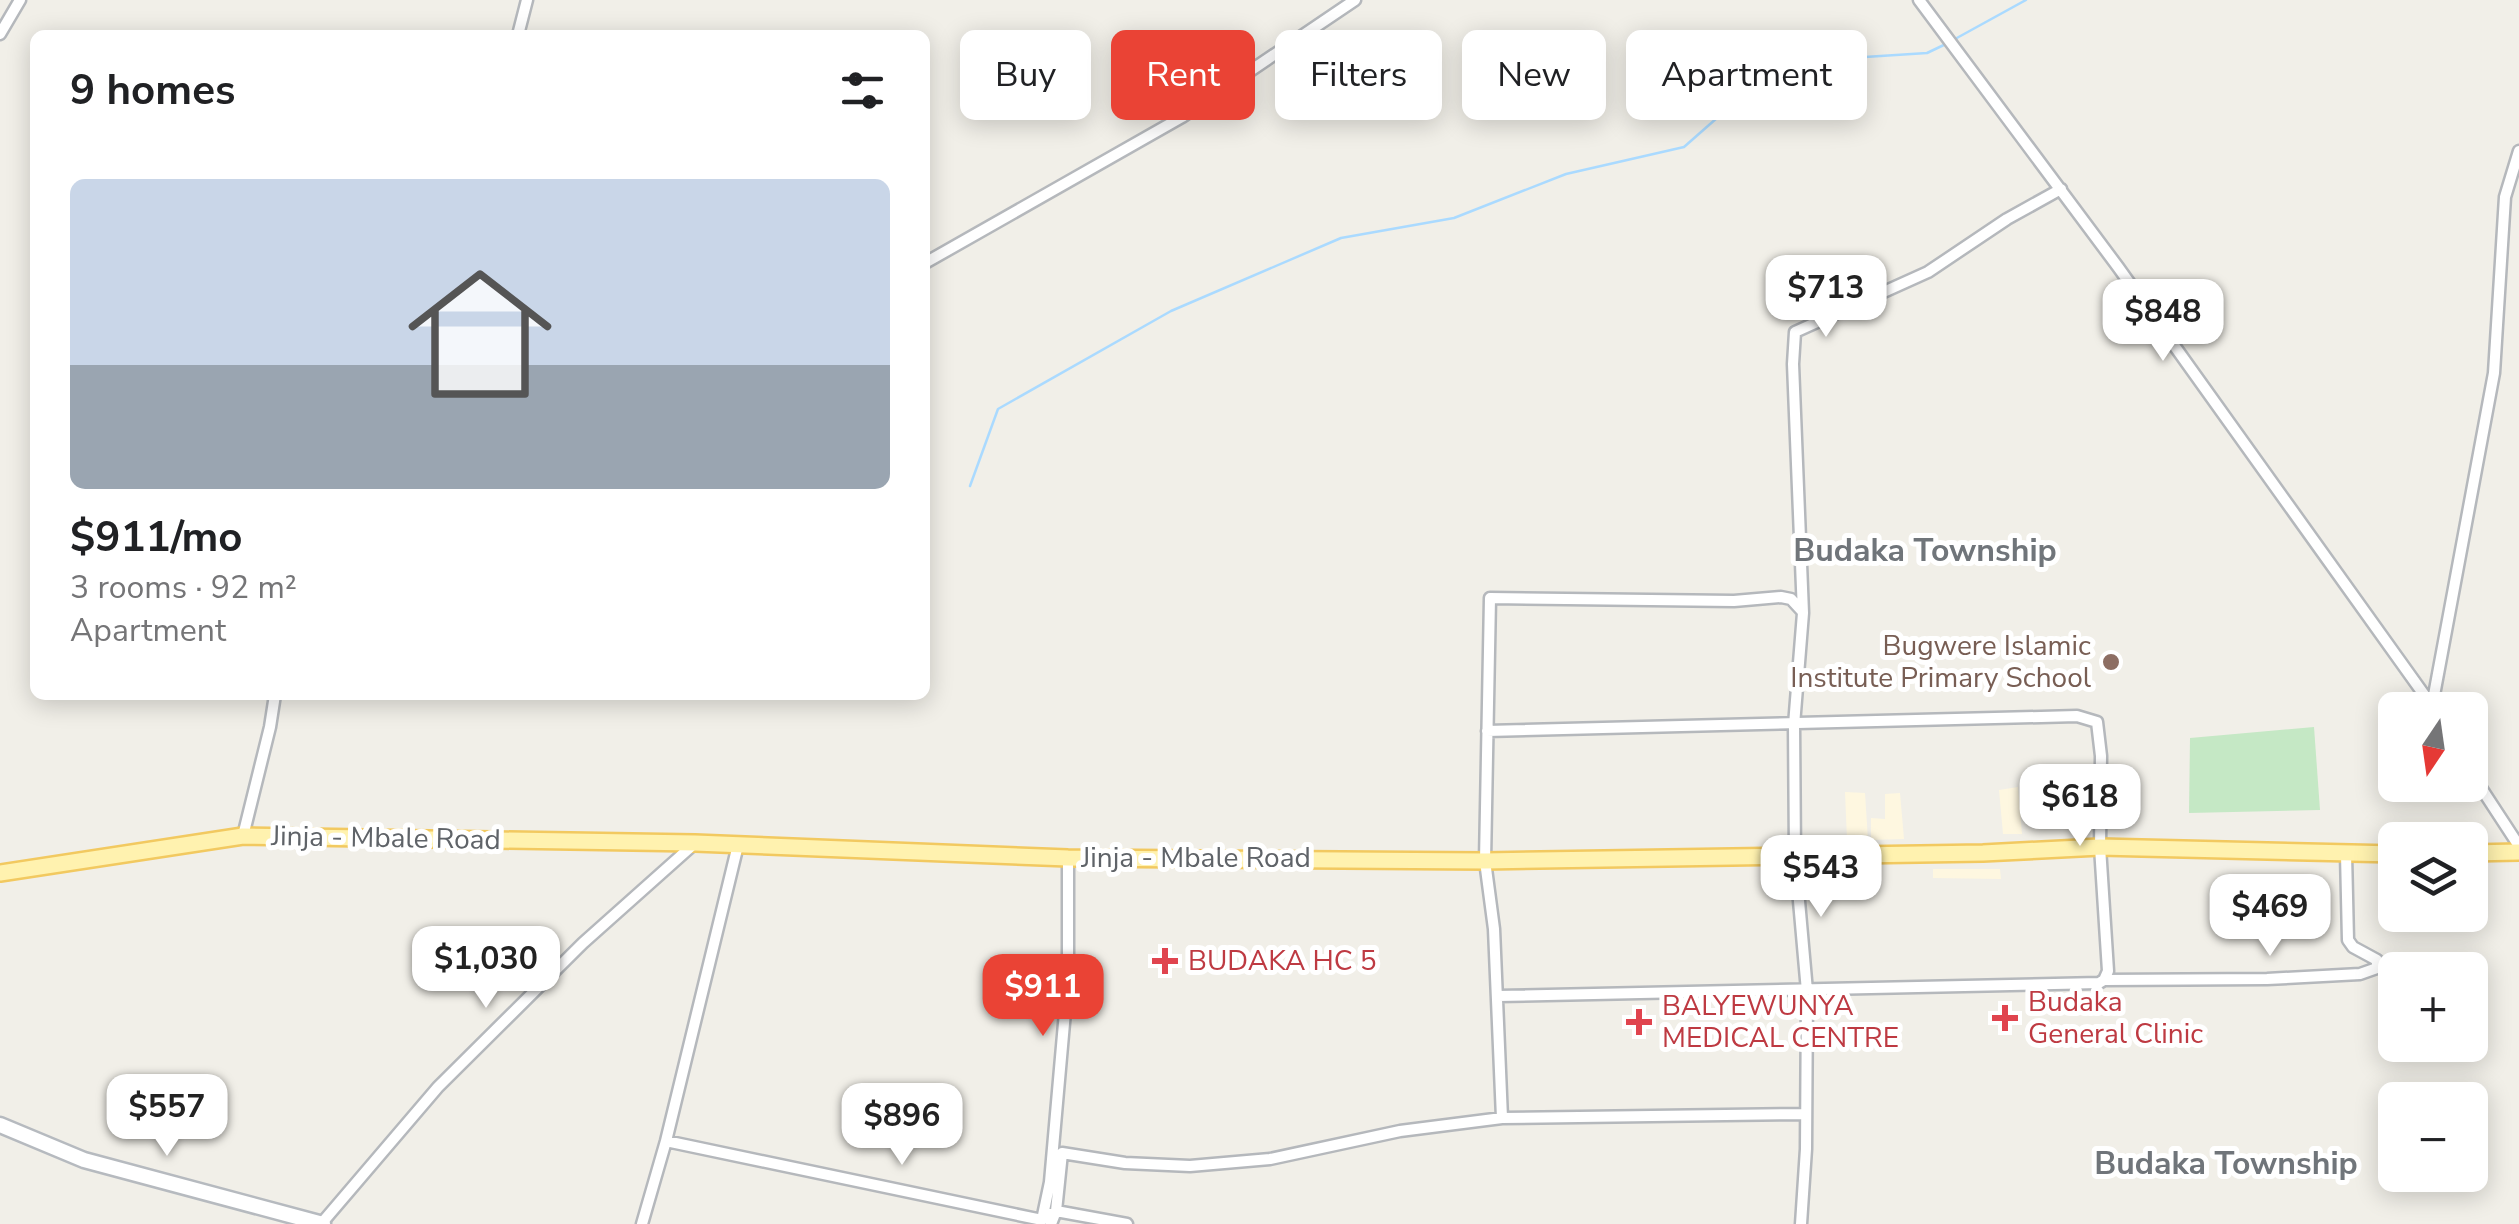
<!DOCTYPE html>
<html lang="en">
<head>
<meta charset="utf-8">
<style>
	:root { --surface:#fff; --page:#f2f2f2; --text:#202124; --muted:#757577; --line:#e0e0e0; --accent:#ea4335 }
	body { margin:0; font-family:"Nunito Sans",sans-serif; background:var(--page); color:var(--text); height:100vh; display:flex; flex-direction:column; font-size:38px; white-space:nowrap }
	* { box-sizing:border-box; margin:0 }
	p { font-size:32px; color:var(--muted) }
	.icon { flex:none; width:55px; height:55px; fill:none; stroke:currentColor; stroke-width:2; stroke-linecap:round; stroke-linejoin:round }
	.map { position:relative; flex:1; overflow:hidden }
	.side { position:absolute; left:30px; top:30px; width:900px; height:670px; display:flex; flex-direction:column; background:var(--surface); border-radius:15px; box-shadow:0 5px 25px #0003 }
	.side>* { flex:none }
	.banner { position:absolute; left:960px; top:30px; width:950px; height:90px; display:flex; gap:20px }
	.needle { width:65px; rotate:193deg }
	.fabs { position:absolute; left:2378px; top:692px; display:grid; gap:20px }
	.fabs a { display:grid; place-items:center; width:110px; height:110px; border-radius:15px; background:var(--surface); box-shadow:0 5px 25px #0003; font-size:50px }
	.price { position:absolute; translate:-50% -85px; padding:0 22px; border-radius:20px; background:#fff; color:#222; font-size:32px; line-height:65px; filter:drop-shadow(0 2px 5px #0008) }
	.price::after { content:''; position:absolute; left:50%; top:60px; width:30px; height:22px; margin-left:-15px; background:inherit; clip-path:polygon(0 0,100% 0,50% 100%) }
	.price.active { background:var(--accent); color:#fff }
	ul { padding:0; list-style:none }
	li { display:grid; align-content:center; gap:20px; height:530px; padding:0 40px }
	li+li { border-top:2px solid var(--line) }
	li span { display:grid; place-items:center; height:310px; border-radius:15px; color:#555 }
	li>.icon { margin-inline-start:auto }
	span .icon { width:180px; height:180px; fill:#fffc; stroke-width:1 }
	li b { font-size:42px }
	h2 { display:flex; justify-content:space-between; align-items:center; height:120px; padding:0 40px; font-size:42px }
	.pill { padding:0 35px; border-radius:15px; background:var(--surface); box-shadow:0 5px 25px #0003; font-size:35px; line-height:90px }
	.pill.active { background:var(--accent); color:#fff }
	.map>svg:first-child { display:block }
	.commercial { fill:#fef7e0 }
	.green { fill:#c5e8c5 }
	.lines { fill:none; stroke-linecap:round; stroke-linejoin:round }
	.stream { stroke:#aadaff; stroke-width:2.5 }
	.street-casing { stroke:#b5b8bc; stroke-width:15 }
	.secondary-casing { stroke:#b6babf; stroke-width:19 }
	.primary-casing { stroke:#f2c960; stroke-width:20 }
	.street { stroke:#fff; stroke-width:10 }
	.secondary { stroke:#fff; stroke-width:14 }
	.primary { stroke:#fff2af; stroke-width:15 }
	.education-dot { fill:#8d6e63; stroke:#fff; stroke-width:4 }
	.health-dot { fill:#e0444e; stroke:#fff; stroke-width:4 }
	.labels { text-anchor:middle; dominant-baseline:central; stroke-width:10; stroke-linejoin:round; paint-order:stroke }
	.education-label { font-size:28px; fill:#785e54; stroke:#fff; text-anchor:end }
	.street-label { font-size:28px; fill:#5f6368; stroke:#fff }
	.health-label { font-size:28px; fill:#be3a42; stroke:#fff; text-anchor:start }
	.quarter-label { font-size:32px; font-weight:bold; fill:#70757a; stroke:#fff }
</style>
</head>
<body>
<div class="map">
<svg width="2519" height="1224" viewBox="0 0 2519 1224">
	<rect width="100%" height="100%" fill="#f1efe8"/>
	<path class="commercial" d="M2018,787L2022,834H2003L1999,790Z
		M1845,792L1865,793L1868,840H1847Z
		M1900,793L1904,839L1871,840V818L1885,819V794Z
		M1933,869H2000L2001,879L1933,878Z"/>
	<path class="green" d="M2314,727L2320,810L2189,813L2190,738Z"/>
	<g class="lines">
		<path class="stream" d="M1955,39L2026,0
			M970,486L998,409L1171,311L1341,238L1454,218L1566,174L1684,147L1734,103L1821,101L1865,57L1927,53L1948,43"/>
		<defs>
			<path id="street" d="M1919,0L2118,267L2435,710
				M0,34L20,0
				M518,35L527,0
				M925,263L1182,117L1355,0
				M1803,612L1791,599L1781,597L1734,601L1490,598L1485,861L1494,929L1502,1118L1806,1114
				M2432,706L2494,373L2505,197L2519,151
				M1487,731L2077,716L2097,722L2101,756L2100,847L2108,971L2104,980L2099,983L1498,996
				M2470,771L2519,846
				M243,836L270,727L275,695
				M2104,980L2267,979L2360,974L2377,968V960L2353,947L2348,940L2346,854
				M666,1141L1042,1220L1056,1211L1127,1224
				M1042,1220L1050,1182L1068,978V858
				M321,1224L438,1087L583,943L694,844
				M642,1224L666,1141L738,845
				M1051,1224L1056,1211L1062,1153L1125,1163L1190,1166L1270,1159L1400,1131L1502,1118
				M1801,1224L1806,1149L1807,991L1795,856L1794,725L1803,613L1793,364L1795,332L1928,272L2007,219L2061,189"/>
			<path id="secondary" d="M0,1125L84,1160L323,1224"/>
			<path id="primary" d="M2470,853L2519,852
				M0,873L243,836L695,843L1068,858L1485,861L1983,853L2100,847L2395,854"/>
		</defs>
		<use href="#street" class="street-casing"/>
		<use href="#secondary" class="secondary-casing"/>
		<use href="#primary" class="primary-casing"/>
		<use href="#street" class="street"/>
		<use href="#secondary" class="secondary"/>
		<use href="#primary" class="primary"/>
	</g>
	<circle class="education-dot" cx="2111" cy="662" r="10"/>
	<g class="health-dot">
		<path d="M1160 946h10v10h10v10h-10v10h-10v-10h-10v-10h10z"/>
		<path d="M2000 1003h10v10h10v10h-10v10h-10v-10h-10v-10h10z"/>
		<path d="M1634 1007h10v10h10v10h-10v10h-10v-10h-10v-10h10z"/>
	</g>
	<g class="labels">
		<g class="education-label">
			<text x="2091" y="646">Bugwere Islamic<tspan x="2091" dy="32">Institute Primary School</tspan></text>
		</g>
		<g class="street-label">
			<text transform="translate(386 838) rotate(1)">Jinja - Mbale Road</text>
			<text x="1196" y="858">Jinja - Mbale Road</text>
		</g>
		<g class="health-label">
			<text x="1188" y="961">BUDAKA HC 5</text>
			<text x="2028" y="1002">Budaka<tspan x="2028" dy="32">General Clinic</tspan></text>
			<text x="1662" y="1006">BALYEWUNYA<tspan x="1662" dy="32">MEDICAL CENTRE</tspan></text>
		</g>
		<g class="quarter-label">
			<text x="1925" y="550">Budaka Township</text>
			<text x="2226" y="1163">Budaka Township</text>
		</g>
	</g>
</svg>
<div class="fabs">
<a><svg class="needle" viewBox="-14 -14 28 28"><path d="M0-13l5 13h-10z" fill="#e53935"/><path d="M0 13l5-13h-10z" fill="#757577"/></svg></a>
<a><svg class="icon" aria-label="layers" viewBox="0 0 24 24"><path d="M12 4l9 5-9 5-9-5zM3 14l9 5 9-5"/></svg></a>
<a>+</a>
<a>−</a>
</div>
<b class="price" style="left:1826px;top:340px">$713</b>
<b class="price" style="left:2163px;top:364px">$848</b>
<b class="price" style="left:2080px;top:849px">$618</b>
<b class="price" style="left:1821px;top:920px">$543</b>
<b class="price" style="left:2270px;top:959px">$469</b>
<b class="price" style="left:486px;top:1011px">$1,030</b>
<b class="price active" style="left:1043px;top:1039px">$911</b>
<b class="price" style="left:167px;top:1159px">$557</b>
<b class="price" style="left:902px;top:1168px">$896</b>
<div class="banner">
<a class="pill">Buy</a>
<a class="pill active">Rent</a>
<a class="pill">Filters</a>
<a class="pill">New</a>
<a class="pill">Apartment</a>
</div>
<section class="side">
<h2>9 homes<svg class="icon" aria-label="filters" viewBox="0 0 24 24"><path d="M4 7h16M4 17h16"/><circle cx="9" cy="7" r="2"/><circle cx="15" cy="17" r="2"/></svg></h2>
<ul>
<li><span style="background:linear-gradient(#c9d6e8 60%,#9aa5b1 0)"><svg class="icon" aria-label="home" viewBox="0 0 24 24"><path d="M3 11l9-7 9 7M6 9v11h12V9"/></svg></span><div><b>$911/mo</b><p>3 rooms · 92 m²</p><p>Apartment</p></div></li>
</ul>
</section>
</div>
</body>
</html>
